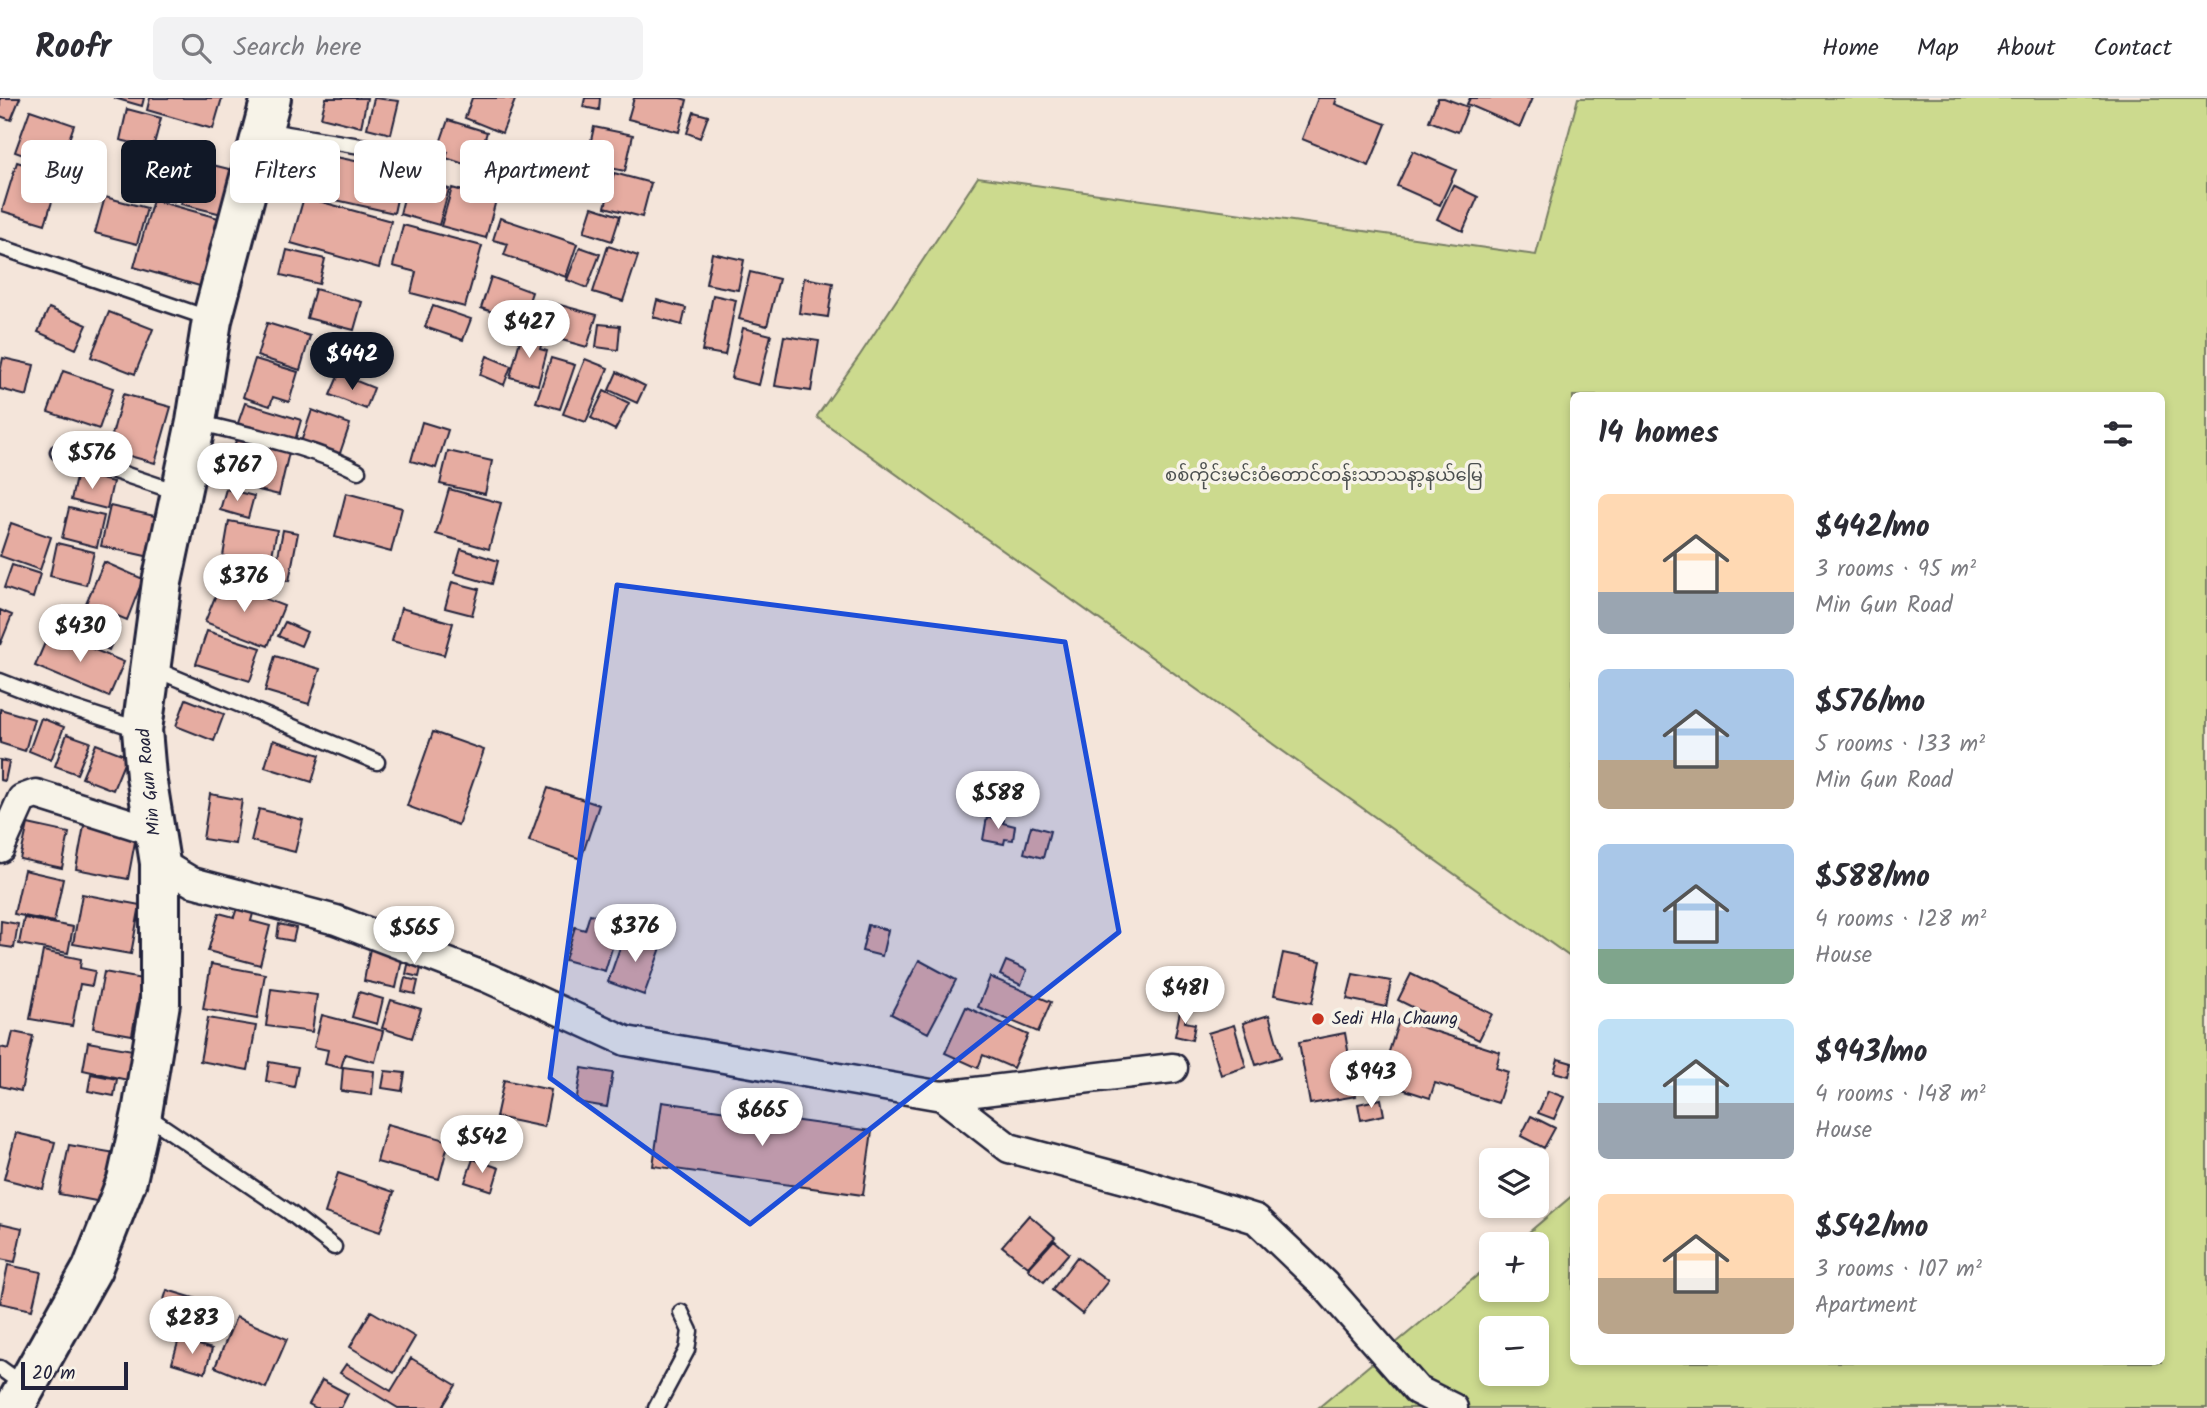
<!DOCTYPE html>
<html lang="en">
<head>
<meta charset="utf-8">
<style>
	:root { --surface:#fff; --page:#f2f2f3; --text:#2b2b33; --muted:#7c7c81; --line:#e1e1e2; --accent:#111827 }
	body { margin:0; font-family:Kalam,"Noto Sans Myanmar",sans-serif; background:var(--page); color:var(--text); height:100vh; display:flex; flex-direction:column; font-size:26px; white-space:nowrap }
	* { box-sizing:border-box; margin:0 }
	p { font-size:23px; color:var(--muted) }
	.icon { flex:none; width:38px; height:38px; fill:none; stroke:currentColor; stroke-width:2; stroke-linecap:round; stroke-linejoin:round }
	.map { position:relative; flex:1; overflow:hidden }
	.side { position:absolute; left:1570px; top:294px; width:595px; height:973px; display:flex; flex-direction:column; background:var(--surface); border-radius:10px; box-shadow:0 4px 10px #0003 }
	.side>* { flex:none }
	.hud { position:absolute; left:21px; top:42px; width:665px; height:63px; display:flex; gap:14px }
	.fabs { position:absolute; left:1479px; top:1050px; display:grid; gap:14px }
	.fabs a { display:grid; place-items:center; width:70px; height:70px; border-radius:10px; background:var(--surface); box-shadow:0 4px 10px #0003; font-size:35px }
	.scale { position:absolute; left:21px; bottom:18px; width:107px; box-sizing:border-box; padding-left:7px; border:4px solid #22223b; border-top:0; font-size:19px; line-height:24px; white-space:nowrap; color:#22223b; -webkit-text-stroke:5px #f7f3e8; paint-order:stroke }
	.price { position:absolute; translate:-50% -60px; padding:0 16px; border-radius:24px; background:#fff; color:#222; font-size:23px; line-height:46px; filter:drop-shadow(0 2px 4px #0008) }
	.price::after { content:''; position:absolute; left:50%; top:42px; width:21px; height:16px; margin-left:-10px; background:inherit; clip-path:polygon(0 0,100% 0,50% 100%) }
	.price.active { background:var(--accent); color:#fff }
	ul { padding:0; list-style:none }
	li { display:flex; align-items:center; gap:21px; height:175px; padding:0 28px }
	li span { display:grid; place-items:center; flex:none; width:196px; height:140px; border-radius:10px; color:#555 }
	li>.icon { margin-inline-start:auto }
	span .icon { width:84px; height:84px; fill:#fffc; stroke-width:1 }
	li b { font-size:30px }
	h2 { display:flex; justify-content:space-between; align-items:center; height:84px; padding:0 28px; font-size:30px }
	.pill { padding:0 24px; border-radius:10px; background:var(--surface); box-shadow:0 4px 10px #0003; font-size:24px; line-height:63px }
	.pill.active { background:var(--accent); color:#fff }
	header { display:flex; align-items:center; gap:42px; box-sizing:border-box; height:98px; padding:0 35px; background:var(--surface); border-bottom:2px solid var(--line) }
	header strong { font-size:33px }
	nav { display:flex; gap:38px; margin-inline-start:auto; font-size:24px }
	.search { width:490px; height:63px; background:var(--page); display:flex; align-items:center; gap:18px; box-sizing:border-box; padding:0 24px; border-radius:10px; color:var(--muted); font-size:26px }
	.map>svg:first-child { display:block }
	.green { fill:#ccda8e; stroke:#777e64; stroke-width:2; fill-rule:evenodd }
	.building { fill:#e6aca1; stroke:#22223b; stroke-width:2 }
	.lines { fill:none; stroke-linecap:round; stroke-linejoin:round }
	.lane-casing { stroke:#22223b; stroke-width:19 }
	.street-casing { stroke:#22223b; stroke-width:33 }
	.secondary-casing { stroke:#22223b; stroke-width:44 }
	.lane { stroke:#f7f3e8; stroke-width:14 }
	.street { stroke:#f7f3e8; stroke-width:28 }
	.secondary { stroke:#f7f3e8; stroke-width:38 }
	.marked { fill:#1d4ed8; fill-opacity:0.2; stroke:#1d4ed8; stroke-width:5; stroke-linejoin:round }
	.poi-dot { fill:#c8321e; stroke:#f7f3e8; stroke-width:2.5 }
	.labels { text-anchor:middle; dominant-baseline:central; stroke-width:7; stroke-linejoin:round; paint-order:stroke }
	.park-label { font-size:18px; fill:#4c5050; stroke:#f7f3e8 }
	.street-label { font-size:18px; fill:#22223b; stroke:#f7f3e8 }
	.poi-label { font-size:18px; fill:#22223b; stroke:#f7f3e8; text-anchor:start }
</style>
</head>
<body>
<header>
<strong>Roofr</strong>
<div class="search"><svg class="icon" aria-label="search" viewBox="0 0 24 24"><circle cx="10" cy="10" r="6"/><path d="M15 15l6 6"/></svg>Search here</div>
<nav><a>Home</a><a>Map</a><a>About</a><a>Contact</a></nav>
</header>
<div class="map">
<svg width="2207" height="1310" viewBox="0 0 2207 1310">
	<rect width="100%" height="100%" fill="#f4e5da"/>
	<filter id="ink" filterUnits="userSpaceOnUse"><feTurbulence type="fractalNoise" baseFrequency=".0143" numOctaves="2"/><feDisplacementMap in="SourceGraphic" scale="14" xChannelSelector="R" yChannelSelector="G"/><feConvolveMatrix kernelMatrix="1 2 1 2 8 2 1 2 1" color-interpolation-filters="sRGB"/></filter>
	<g filter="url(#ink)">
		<path class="green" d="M1578,0H2207V1310H1318L1491,1166V1192H1536V1146H1515L1573,1097V1264H2161V298H1573V861L818,320L817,318L860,257L978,79L1536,157ZM1491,1230H1536V1276H1491Z"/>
		<path class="building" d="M0,0H20L11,22L0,18Z
			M114,0H144L142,8Z
			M150,0H222L213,31L147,12Z
			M326,0H367L361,29L321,19Z
			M374,0L399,3L391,36L367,30Z
			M472,0H509L515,2L502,35L465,20Z
			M585,0H600L599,12L583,9Z
			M634,0H680L687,2L679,34L628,21Z
			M1318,0H1337L1335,6L1386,26L1369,68L1302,41Z
			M1438,0H1444L1468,9L1458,34L1429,23Z
			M1470,0H1532L1520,29L1467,6Z
			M127,11L161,20L153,50L120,42Z
			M30,12L74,27L59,70L15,54Z
			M694,14L708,18L700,40L687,35Z
			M448,22L487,34L476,70L446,60L448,54L438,51Z
			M594,29L633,37L625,73L586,65Z
			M492,43L519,51L506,92L480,84Z
			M140,47L185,58L174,103L129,93Z
			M1413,53L1456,72L1440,107L1397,88Z
			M313,55L333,59L325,93L306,89Z
			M336,59L403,73L394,115L327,100Z
			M192,62L233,72L222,116L181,106Z
			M17,64L60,78L45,126L2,113Z
			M614,75L651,85L642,119L605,109Z
			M409,80L449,91L439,127L400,116Z
			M1453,87L1478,99L1463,133L1437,121Z
			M452,90L496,102L486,140L441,128Z
			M105,99L147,110L137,146L95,135Z
			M304,99L391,123L379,170L291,145Z
			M153,102L222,121L203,189L134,169Z
			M592,109L620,118L612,143L584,134Z
			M500,120L577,146L566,179L504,157L508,146L493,142Z
			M403,127L482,148L465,209L411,195L416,174L393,168Z
			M608,148L638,158L623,203L593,194Z
			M580,149L600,156L587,190L567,182Z
			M287,152L325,161L319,186L281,177Z
			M712,155L744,162L738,192L706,186Z
			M750,174L779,181L767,228L739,221Z
			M491,179L532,194L522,224L481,210Z
			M804,180L833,185L828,219L799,215Z
			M315,191L362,204L354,232L307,220Z
			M713,197L736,202L725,257L702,253Z
			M657,202L686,210L682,227L653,219Z
			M549,204L597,217L587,249L533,234L540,210L547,212Z
			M433,208L471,221L463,242L425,229Z
			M49,210L87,227L76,251L38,234Z
			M109,214L153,231L135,276L91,259Z
			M267,225L310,238L300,272L257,258Z
			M599,226L620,228L618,252L596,249Z
			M743,230L771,237L759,287L731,280Z
			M522,235L543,241L540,251L547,253L538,287L510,279Z
			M784,238L819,243L811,293L775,288Z
			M487,258L511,268L504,287L480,277Z
			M3,260L34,267L27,298L0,291V274Z
			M551,260L575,267L560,311L536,304Z
			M255,261L298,274L289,304L273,299L270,308L243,299Z
			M585,261L608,270L586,324L563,316Z
			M63,273L113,290L99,331L48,314Z
			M617,274L645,288L637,305L609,292Z
			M339,276L374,290L366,311L330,297Z
			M604,293L629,305L615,332L591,320Z
			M123,296L171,309L155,365L108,352Z
			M245,305L301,322L294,346L237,328Z
			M312,312L350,326L339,358L301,344Z
			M422,324L448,332L436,370L411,363Z
			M237,338L290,350L279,397L226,384Z
			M448,353L492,363L485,396L440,386Z
			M77,375L113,384L107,411L71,402Z
			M226,391L254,398L248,420L220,412Z
			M449,391L501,405L489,451L436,436Z
			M346,395L402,410L391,454L335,439Z
			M110,408L159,419L150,459L101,448Z
			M69,410L104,418L97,449L62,440Z
			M229,423L277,432L270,467L223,458Z
			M11,425L51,439L40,472L0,458Z
			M283,432L298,435L289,483L252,476L253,469L275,474Z
			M57,445L94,454L86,487L50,478Z
			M461,451L498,463L492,486L454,475Z
			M104,464L143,481L127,522L86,505Z
			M12,467L40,476L33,500L4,490Z
			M221,484L284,508L268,548L205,524Z
			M452,484L479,491L472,517L445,510Z
			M401,510L453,525L444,557L392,543Z
			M78,511L119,530L109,552L68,532Z
			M0,512L12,517L0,547Z
			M285,524L307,534L301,548L278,538Z
			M50,533L124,564L109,599L35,568Z
			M207,533L261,550L250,583L196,566Z
			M275,558L320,571L309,606L265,593Z
			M186,601L224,616L214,643L176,628Z
			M0,611L34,621L25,653L0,645Z
			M41,620L64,629L51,662L29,653Z
			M433,634L484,652L458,727L407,708Z
			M67,636L90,644L77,676L55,668Z
			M273,642L320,657L312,684L265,669Z
			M96,646L127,658L113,692L82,680Z
			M0,662L9,664L5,683L0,682Z
			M548,690L599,707L581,761L529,743Z
			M210,696L242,702L235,746L203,741Z
			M259,711L303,722L295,754L251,743Z
			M987,719L1004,722L1003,725L1015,728L1013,742L1005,741L1004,746L983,742Z
			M85,722L137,733L128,781L76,771Z
			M28,726L69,735L62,770L20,761Z
			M1031,728L1050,733L1043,760L1024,755Z
			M24,772L63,781L54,824L14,816Z
			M82,796L140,807L131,856L73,846Z
			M239,804L255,808L251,823L270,828L260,867L208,853L219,815L234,819Z
			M590,816L620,824L605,873L565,862L575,829L585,832Z
			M24,820L73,829L68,855L19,846Z
			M1,823L18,826L14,850L0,848Z
			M279,826L296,830L293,843L277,840Z
			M868,827L888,832L882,858L862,853Z
			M625,835L662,847L644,897L608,884Z
			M371,845L404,852L396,890L364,883Z
			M43,853L81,861L80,870L95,873L92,888L80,886L72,928L30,921Z
			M1283,855L1321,863L1312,905L1274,897Z
			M410,858L423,861L419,879L406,876Z
			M919,862L956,882L928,935L891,916Z
			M1006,863L1027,872L1021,887L1000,877Z
			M211,866L265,876L257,921L203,911Z
			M104,874L142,881L132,937L93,930Z
			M1353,876L1391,883L1386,909L1347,901Z
			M1411,876L1492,916L1479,942L1398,902Z
			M990,879L1051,904L1038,934L978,909Z
			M405,880L418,883L415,896L402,893Z
			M271,891L317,897L312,934L266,928Z
			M359,894L383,901L377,926L352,919Z
			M391,902L421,911L412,940L382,930Z
			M1181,908L1188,909L1185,924L1195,926L1192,942L1175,938Z
			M966,909L1028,937L1013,970L983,957L978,970L945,955Z
			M322,917L383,933L375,964L345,956L341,970L325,966L328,952L314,949Z
			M1269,917L1281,959L1256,967L1243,925Z
			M208,920L256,928L248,972L200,963Z
			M1399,922L1500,954L1496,970L1508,974L1498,1005L1435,985L1430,1000L1396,989L1402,968L1386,963Z
			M1234,927L1246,969L1221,977L1208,935Z
			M13,934L33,938L21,993L0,988V949L9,951Z
			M1345,935L1356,998L1310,1006L1299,944Z
			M88,944L138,953L132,983L83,972Z
			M1558,961L1572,965L1569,978L1554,974Z
			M269,964L298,969L294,989L266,983Z
			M343,969L374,973L372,997L341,993Z
			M582,970L613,975L607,1009L576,1004Z
			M385,973L405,975L402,993L382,990Z
			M91,976L117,981L114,998L88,993Z
			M504,982L551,992L544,1029L496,1019Z
			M1548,993L1564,999L1554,1021L1538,1015Z
			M1381,1001L1384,1017L1361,1022L1358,1006Z
			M662,1004L872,1033L863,1097L653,1068Z
			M1531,1018L1555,1030L1544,1050L1521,1038Z
			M387,1026L449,1043L439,1081L377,1064Z
			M16,1035L55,1044L43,1091L4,1081Z
			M69,1047L121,1056L112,1106L59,1096Z
			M473,1061L499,1070L492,1093L465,1084Z
			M338,1075L394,1094L380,1134L325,1115Z
			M1029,1117L1055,1139L1028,1169L1002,1148Z
			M0,1125L22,1130L15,1164L0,1161Z
			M1054,1142L1069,1155L1044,1184L1028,1171Z
			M1077,1159L1108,1183L1082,1216L1052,1192Z
			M8,1167L41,1174L32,1212L0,1205Z
			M167,1192L207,1204L196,1239L156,1227Z
			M371,1213L415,1239L394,1275L350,1249Z
			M236,1219L287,1241L266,1290L215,1269Z
			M179,1241L212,1251L205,1275L172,1265Z
			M411,1260L456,1287L442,1310H398L340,1275L346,1266L391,1293Z
			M322,1282L348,1296L341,1310H316L309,1306Z"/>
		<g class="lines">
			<defs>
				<path id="lane" d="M263,32L421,58
					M0,149L211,221
					M197,324C250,338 308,347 358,373
					M58,354L180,395
					M152,570L377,664
					M0,583L54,604L141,632
					M143,1015L289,1114L334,1149
					M0,1270L25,1288
					M656,1310L687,1252L690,1233L681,1214"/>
				<path id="street" d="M0,750L22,701L36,696L154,733
					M160,765L192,784L336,822L488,880L626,943L942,998L1009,1050L1140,1085L1256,1121L1324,1186L1417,1292L1453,1310
					M942,998L1173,970"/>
				<path id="secondary" d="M14,1310L92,1171L127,1082L142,1015L160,905V765L146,678L142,632L162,484L196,324L212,222L271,0"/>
			</defs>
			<use href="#lane" class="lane-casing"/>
			<use href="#street" class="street-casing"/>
			<use href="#secondary" class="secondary-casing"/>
			<use href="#lane" class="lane"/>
			<use href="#street" class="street"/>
			<use href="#secondary" class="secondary"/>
		</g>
	</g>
	<path class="marked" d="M617,487L1065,544L1119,834L750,1126L550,980Z"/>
	<circle class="poi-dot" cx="1318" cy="921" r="7"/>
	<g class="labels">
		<g class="park-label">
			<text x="1324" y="378">စစ်ကိုင်းမင်းဝံတောင်တန်းသာသနာ့နယ်မြေ</text>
		</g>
		<g class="street-label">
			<text transform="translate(150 684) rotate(-96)">Min Gun Road</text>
		</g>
		<g class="poi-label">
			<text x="1332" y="921">Sedi Hla Chaung</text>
		</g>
	</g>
</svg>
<div class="fabs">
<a><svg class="icon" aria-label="layers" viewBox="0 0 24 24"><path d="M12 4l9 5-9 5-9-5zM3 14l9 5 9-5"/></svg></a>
<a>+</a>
<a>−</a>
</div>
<div class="scale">20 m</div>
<b class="price" style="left:529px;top:262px">$427</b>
<b class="price active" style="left:352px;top:294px">$442</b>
<b class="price" style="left:92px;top:393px">$576</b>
<b class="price" style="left:237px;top:405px">$767</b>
<b class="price" style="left:244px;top:516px">$376</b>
<b class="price" style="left:80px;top:566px">$430</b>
<b class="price" style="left:998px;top:733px">$588</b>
<b class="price" style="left:635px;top:866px">$376</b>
<b class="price" style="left:414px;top:868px">$565</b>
<b class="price" style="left:1185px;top:928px">$481</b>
<b class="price" style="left:1371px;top:1012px">$943</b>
<b class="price" style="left:762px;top:1050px">$665</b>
<b class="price" style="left:482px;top:1077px">$542</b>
<b class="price" style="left:192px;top:1258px">$283</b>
<div class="hud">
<a class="pill">Buy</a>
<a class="pill active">Rent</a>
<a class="pill">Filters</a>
<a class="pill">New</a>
<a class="pill">Apartment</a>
</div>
<section class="side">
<h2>14 homes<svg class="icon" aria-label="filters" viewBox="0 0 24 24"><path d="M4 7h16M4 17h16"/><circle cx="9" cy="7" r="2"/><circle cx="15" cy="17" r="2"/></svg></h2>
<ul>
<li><span style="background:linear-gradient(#ffd9b3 70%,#9aa5b1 0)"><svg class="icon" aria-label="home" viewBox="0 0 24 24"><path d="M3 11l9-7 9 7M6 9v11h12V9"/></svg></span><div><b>$442/mo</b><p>3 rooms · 95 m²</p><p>Min Gun Road</p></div></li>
<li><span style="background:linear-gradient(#a9c7e8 65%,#b9a48a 0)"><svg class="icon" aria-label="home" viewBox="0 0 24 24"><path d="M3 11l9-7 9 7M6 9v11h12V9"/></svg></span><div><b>$576/mo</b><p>5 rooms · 133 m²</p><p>Min Gun Road</p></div></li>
<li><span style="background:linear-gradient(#a9c7e8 75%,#7fa58c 0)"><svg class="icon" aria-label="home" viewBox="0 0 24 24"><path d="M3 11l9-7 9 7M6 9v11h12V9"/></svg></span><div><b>$588/mo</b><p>4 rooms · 128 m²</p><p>House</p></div></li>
<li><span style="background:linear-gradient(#bfe0f5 60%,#9aa5b1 0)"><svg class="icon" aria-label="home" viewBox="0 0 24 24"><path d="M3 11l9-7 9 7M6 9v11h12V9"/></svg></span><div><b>$943/mo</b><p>4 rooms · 148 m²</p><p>House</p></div></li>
<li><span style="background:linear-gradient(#ffd9b3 60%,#b9a48a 0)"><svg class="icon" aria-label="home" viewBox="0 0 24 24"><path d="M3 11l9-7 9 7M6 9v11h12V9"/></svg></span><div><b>$542/mo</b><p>3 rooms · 107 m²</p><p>Apartment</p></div></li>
</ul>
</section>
</div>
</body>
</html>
